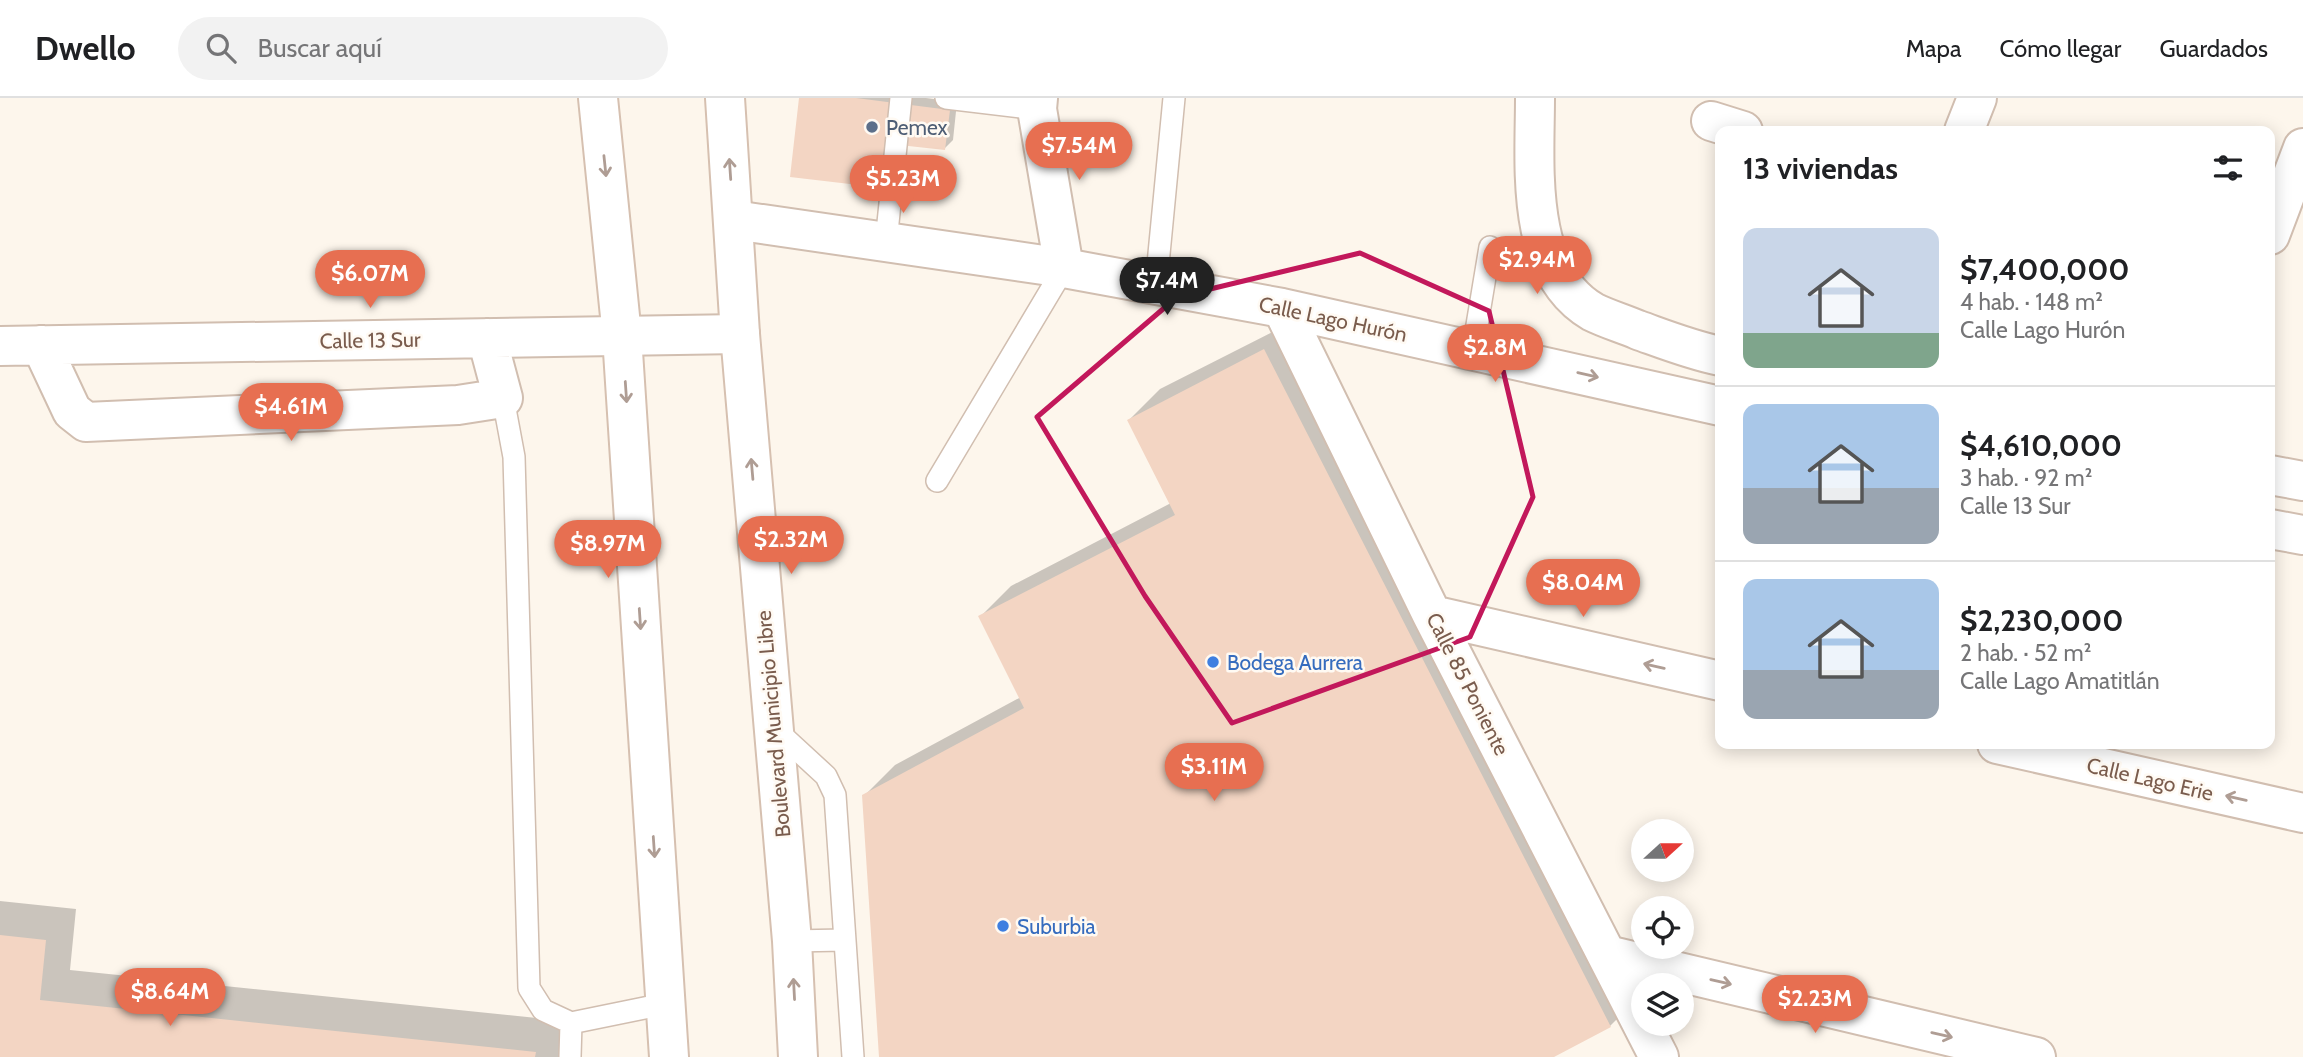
<!DOCTYPE html>
<html lang="es">
<head>
<meta charset="utf-8">
<style>
	:root { --surface:#fff; --page:#f2f2f2; --text:#202124; --muted:#757577; --line:#e0e0e0; --accent:#e76f51 }
	body { margin:0; font-family:Cabin,sans-serif; background:var(--page); color:var(--text); height:100vh; display:flex; flex-direction:column; font-size:26px; white-space:nowrap }
	* { box-sizing:border-box; margin:0 }
	p { font-size:23px; color:var(--muted) }
	.icon { flex:none; width:38px; height:38px; fill:none; stroke:currentColor; stroke-width:2; stroke-linecap:round; stroke-linejoin:round }
	.map { position:relative; flex:1; overflow:hidden }
	.sheet { position:absolute; left:1715px; top:28px; width:560px; height:623px; display:flex; flex-direction:column; background:var(--surface); border-radius:14px; box-shadow:0 4px 18px #0003 }
	.sheet>* { flex:none }
	.needle { width:46px; rotate:69deg }
	.buttons { position:absolute; left:1631px; top:721px; display:grid; gap:14px }
	.buttons a { display:grid; place-items:center; width:63px; height:63px; border-radius:50%; background:var(--surface); box-shadow:0 4px 18px #0003; font-size:35px }
	.price { position:absolute; translate:-50% -60px; padding:0 16px; border-radius:24px; background:var(--accent); color:#fff; font-size:23px; line-height:46px; filter:drop-shadow(0 2px 4px #0008) }
	.price::after { content:''; position:absolute; left:50%; top:42px; width:21px; height:16px; margin-left:-10px; background:inherit; clip-path:polygon(0 0,100% 0,50% 100%) }
	.price.selected { background:#222; color:#fff }
	ul { padding:0; list-style:none }
	li { display:flex; align-items:center; gap:21px; height:175px; padding:0 28px }
	li+li { border-top:2px solid var(--line) }
	li span { display:grid; place-items:center; flex:none; width:196px; height:140px; border-radius:14px; color:#555 }
	li>.icon { margin-inline-start:auto }
	span .icon { width:84px; height:84px; fill:#fffc; stroke-width:1 }
	li b { font-size:30px }
	h2 { display:flex; justify-content:space-between; align-items:center; height:84px; padding:0 28px; font-size:30px }
	header { display:flex; align-items:center; gap:42px; box-sizing:border-box; height:98px; padding:0 35px; background:var(--surface); border-bottom:2px solid var(--line) }
	header strong { font-size:33px }
	nav { display:flex; gap:38px; margin-inline-start:auto; font-size:24px }
	.search { width:490px; height:63px; background:var(--page); display:flex; align-items:center; gap:18px; box-sizing:border-box; padding:0 24px; border-radius:38px; color:var(--muted); font-size:26px }
	.map>svg:first-child { display:block }
	.shadow { fill:#0003 }
	.building { fill:#f3d5c3 }
	.lines { fill:none; stroke-linecap:round; stroke-linejoin:round }
	.lane-casing { stroke:#d1beb0; stroke-width:24 }
	.street-casing { stroke:#d1beb0; stroke-width:42 }
	.secondary-casing { stroke:#d6c0b0; stroke-width:42 }
	.lane { stroke:#fff; stroke-width:21 }
	.street { stroke:#fff; stroke-width:38 }
	.secondary { stroke:#fff; stroke-width:38 }
	.oneway { stroke:#af9d94 }
	.marked { fill:none; stroke:#c2185b; stroke-width:5; stroke-linejoin:round }
	.service-dot { fill:#5c6f8a; stroke:#fffaf3; stroke-width:2.5 }
	.shop-dot { fill:#3f7fe0; stroke:#fffaf3; stroke-width:2.5 }
	.labels { text-anchor:middle; dominant-baseline:central; stroke-width:5; stroke-linejoin:round; paint-order:stroke }
	.service-label { font-size:21px; fill:#4e5e75; stroke:#fffaf3; text-anchor:start }
	.street-label { font-size:21px; fill:#7a5c4d; stroke:#fffaf3 }
	.shop-label { font-size:21px; fill:#366cbe; stroke:#fffaf3; text-anchor:start }
</style>
</head>
<body>
<header>
<strong>Dwello</strong>
<div class="search"><svg class="icon" aria-label="search" viewBox="0 0 24 24"><circle cx="10" cy="10" r="6"/><path d="M15 15l6 6"/></svg>Buscar aquí</div>
<nav><a>Mapa</a><a>Cómo llegar</a><a>Guardados</a></nav>
</header>
<div class="map">
<svg width="2303" height="959" viewBox="0 0 2303 959">
	<rect width="100%" height="100%" fill="#fdf6ec"/>
	<path class="shadow" d="M801,0H926L957,4L953,42L944,51Z
		M1296,222L1641,897L1610,928L1550,959H881L864,698L895,667L1021,599L980,519L1011,488L1171,405L1129,322L1160,291Z
		M0,803L76,811L70,872L566,923L562,959H0Z"/>
	<path class="building" d="M799,0H856L950,12L945,52L890,46L884,90L790,79Z
		M1264,251L1611,929L1554,959H879L862,697L1024,610L978,518L1175,417L1127,322Z
		M0,837L46,842L40,902L536,954L535,959H0Z"/>
	<g class="lines">
		<defs>
			<path id="lane" d="M946,0L1037,11
				M886,144L901,0
				M1156,187L1174,0
				M1473,251L1490,149
				M503,300L514,359L529,890L543,912L571,925L570,959
				M937,383L1064,170
				M776,632L826,678L835,697L853,959
				M792,843L844,842
				M571,925L664,906"/>
			<path id="street" d="M1038,0L1037,11L1064,170
				M1535,0C1535,67 1524,174 1593,214C1607,221 1624,226 1638,232C1666,242 1691,252 1720,258
				M1711,23L1743,33
				M1964,33L1977,0
				M734,122L1064,170L1282,210L1720,308
				M2270,137L2303,50
				M1282,210L1432,517L1659,959
				M41,247L72,313L86,324L458,307L503,300L487,240
				M0,248L740,236
				M2270,377L2303,383
				M2270,431L2303,437
				M1432,517L1720,583
				M1997,646L2303,715
				M1607,857L2036,959"/>
			<path id="secondary" d="M598,0L622,238L669,959
				M725,0L740,236L792,843L798,959"/>
		</defs>
		<use href="#lane" class="lane-casing"/>
		<use href="#street" class="street-casing"/>
		<use href="#secondary" class="secondary-casing"/>
		<use href="#lane" class="lane"/>
		<use href="#street" class="street"/>
		<use href="#secondary" class="secondary"/>
	</g>
	<defs><path id="oneway-shaft" d="M-6 0H5M1.5-3L5.5 0L1.5 3" fill="none" stroke-width="1.6" stroke-linecap="round" stroke-linejoin="round" transform="scale(1.75)"/></defs>
	<g class="oneway">
		<use href="#oneway-shaft" transform="translate(605 68) rotate(84)"/>
		<use href="#oneway-shaft" transform="translate(730 71) rotate(-94)"/>
		<use href="#oneway-shaft" transform="translate(1588 277) rotate(13)"/>
		<use href="#oneway-shaft" transform="translate(626 294) rotate(86)"/>
		<use href="#oneway-shaft" transform="translate(752 371) rotate(-95)"/>
		<use href="#oneway-shaft" transform="translate(640 521) rotate(86)"/>
		<use href="#oneway-shaft" transform="translate(1654 568) rotate(-167)"/>
		<use href="#oneway-shaft" transform="translate(2236 700) rotate(-167)"/>
		<use href="#oneway-shaft" transform="translate(654 749) rotate(86)"/>
		<use href="#oneway-shaft" transform="translate(1721 884) rotate(13)"/>
		<use href="#oneway-shaft" transform="translate(794 891) rotate(-93)"/>
		<use href="#oneway-shaft" transform="translate(1942 937) rotate(13)"/>
	</g>
	<path class="marked" d="M1360,155L1489,213L1533,399L1470,539L1232,625L1145,498L1037,319L1177,199Z"/>
	<circle class="service-dot" cx="872" cy="29" r="7"/>
	<g class="shop-dot">
		<circle cx="1213" cy="564" r="7"/>
		<circle cx="1003" cy="828" r="7"/>
	</g>
	<g class="labels">
		<g class="service-label">
			<text x="886" y="29">Pemex</text>
		</g>
		<g class="street-label">
			<text transform="translate(1333 221) rotate(12)">Calle Lago Hurón</text>
			<text transform="translate(370 242) rotate(-1)">Calle 13 Sur</text>
			<text transform="translate(1468 586) rotate(63)">Calle 85 Poniente</text>
			<text transform="translate(773 626) rotate(-95)">Boulevard Municipio Libre</text>
			<text transform="translate(2150 681) rotate(13)">Calle Lago Erie</text>
		</g>
		<g class="shop-label">
			<text x="1227" y="564">Bodega Aurrera</text>
			<text x="1017" y="828">Suburbia</text>
		</g>
	</g>
</svg>
<div class="buttons">
<a><svg class="needle" viewBox="-14 -14 28 28"><path d="M0-13l5 13h-10z" fill="#e53935"/><path d="M0 13l5-13h-10z" fill="#757577"/></svg></a>
<a><svg class="icon" aria-label="locate" viewBox="0 0 24 24"><circle cx="12" cy="12" r="6"/><path d="M12 2v4M12 18v4M2 12h4M18 12h4"/></svg></a>
<a><svg class="icon" aria-label="layers" viewBox="0 0 24 24"><path d="M12 4l9 5-9 5-9-5zM3 14l9 5 9-5"/></svg></a>
</div>
<b class="price" style="left:1079px;top:84px">$7.54M</b>
<b class="price" style="left:903px;top:117px">$5.23M</b>
<b class="price" style="left:1537px;top:198px">$2.94M</b>
<b class="price" style="left:370px;top:212px">$6.07M</b>
<b class="price selected" style="left:1167px;top:219px">$7.4M</b>
<b class="price" style="left:1495px;top:286px">$2.8M</b>
<b class="price" style="left:291px;top:345px">$4.61M</b>
<b class="price" style="left:791px;top:478px">$2.32M</b>
<b class="price" style="left:608px;top:482px">$8.97M</b>
<b class="price" style="left:1583px;top:521px">$8.04M</b>
<b class="price" style="left:1214px;top:705px">$3.11M</b>
<b class="price" style="left:170px;top:930px">$8.64M</b>
<b class="price" style="left:1815px;top:937px">$2.23M</b>
<section class="sheet">
<h2>13 viviendas<svg class="icon" aria-label="filters" viewBox="0 0 24 24"><path d="M4 7h16M4 17h16"/><circle cx="9" cy="7" r="2"/><circle cx="15" cy="17" r="2"/></svg></h2>
<ul>
<li><span style="background:linear-gradient(#c9d6e8 75%,#7fa58c 0)"><svg class="icon" aria-label="home" viewBox="0 0 24 24"><path d="M3 11l9-7 9 7M6 9v11h12V9"/></svg></span><div><b>$7,400,000</b><p>4 hab. · 148 m²</p><p>Calle Lago Hurón</p></div></li>
<li><span style="background:linear-gradient(#a9c7e8 60%,#9aa5b1 0)"><svg class="icon" aria-label="home" viewBox="0 0 24 24"><path d="M3 11l9-7 9 7M6 9v11h12V9"/></svg></span><div><b>$4,610,000</b><p>3 hab. · 92 m²</p><p>Calle 13 Sur</p></div></li>
<li><span style="background:linear-gradient(#a9c7e8 65%,#9aa5b1 0)"><svg class="icon" aria-label="home" viewBox="0 0 24 24"><path d="M3 11l9-7 9 7M6 9v11h12V9"/></svg></span><div><b>$2,230,000</b><p>2 hab. · 52 m²</p><p>Calle Lago Amatitlán</p></div></li>
</ul>
</section>
</div>
</body>
</html>
